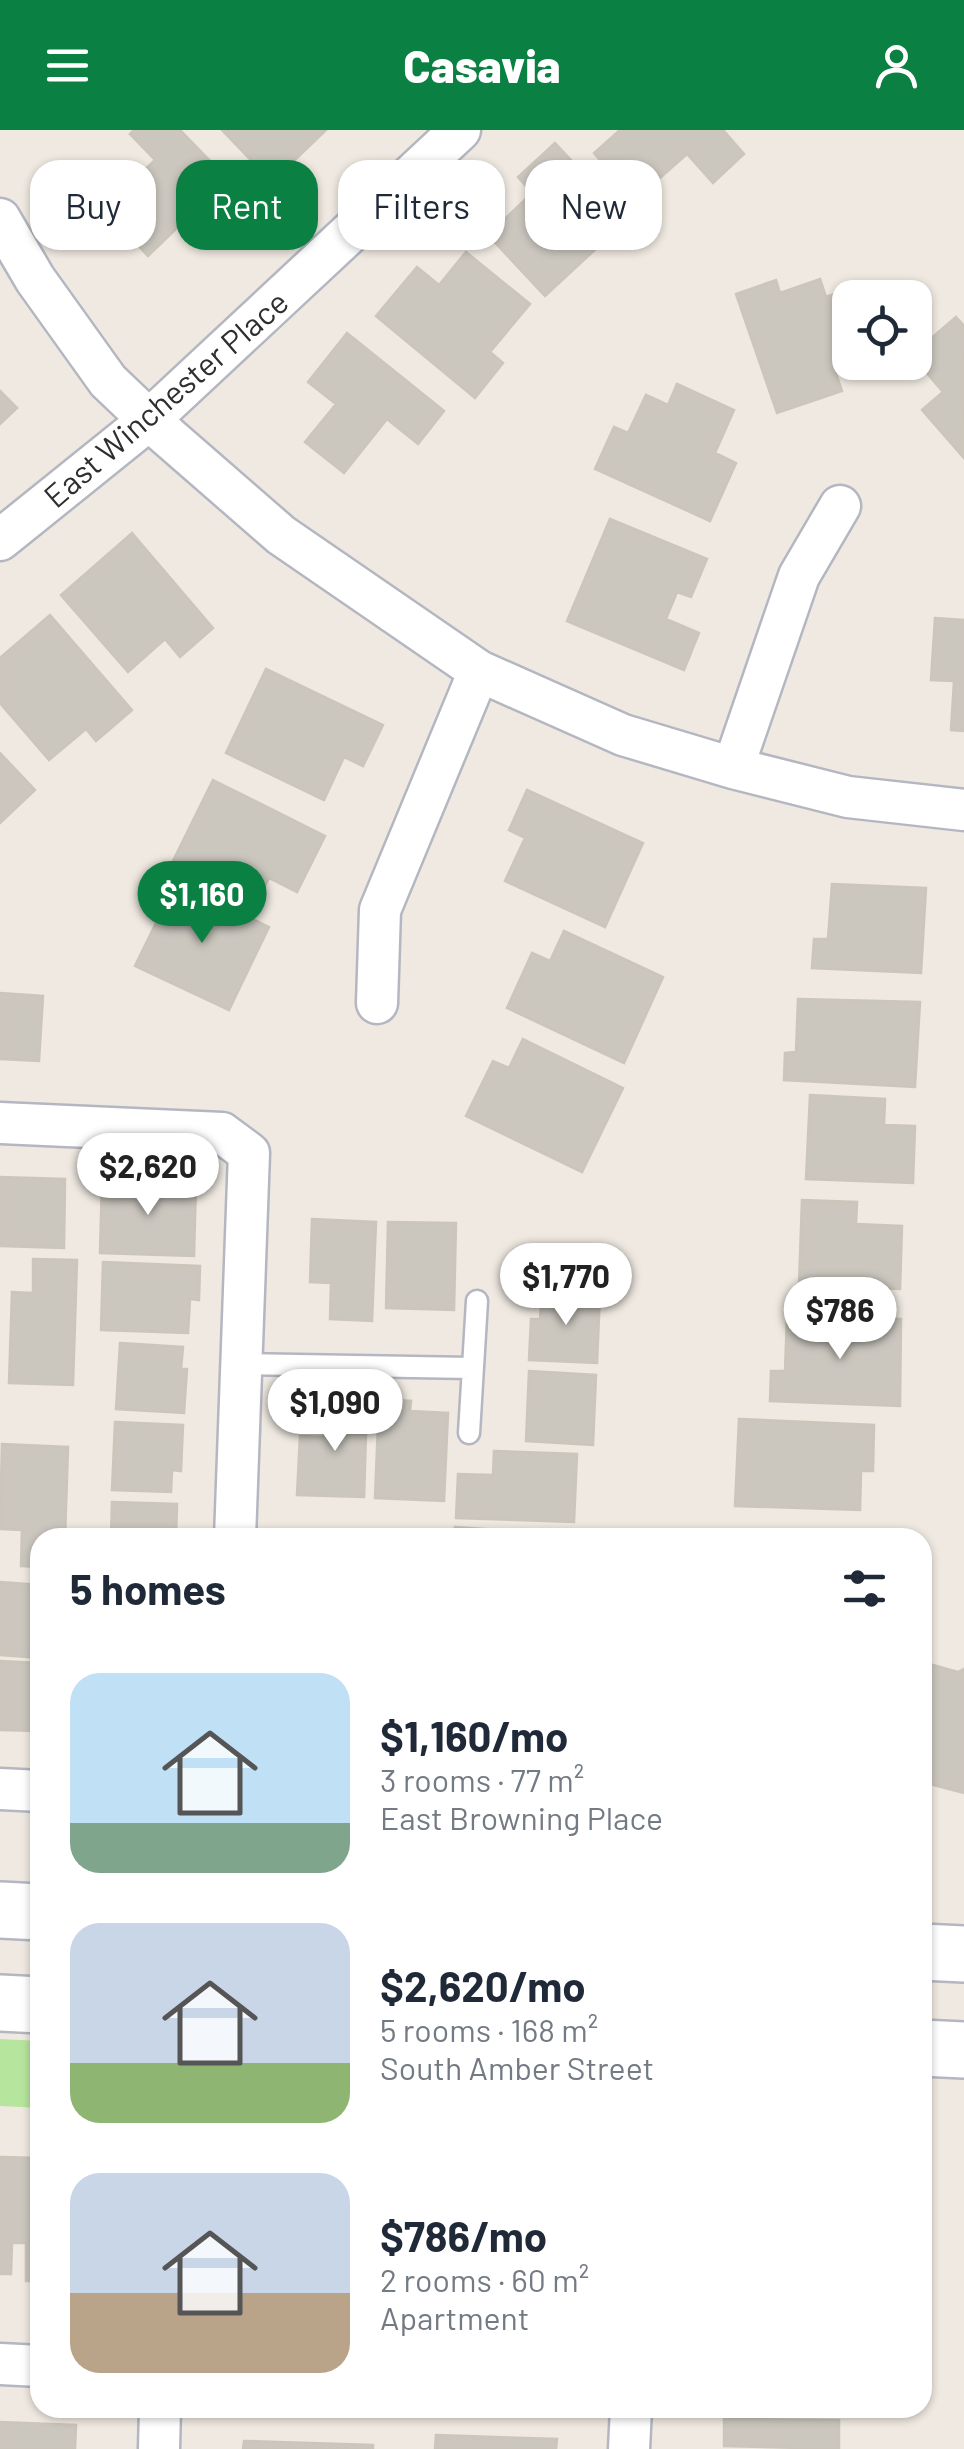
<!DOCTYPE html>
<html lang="en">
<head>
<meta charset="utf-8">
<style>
	:root { --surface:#fff; --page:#f2f2f3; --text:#1f2937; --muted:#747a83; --accent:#0b8043 }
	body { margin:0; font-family:Barlow,sans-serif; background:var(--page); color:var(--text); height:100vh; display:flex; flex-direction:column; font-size:38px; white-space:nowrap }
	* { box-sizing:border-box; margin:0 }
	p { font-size:32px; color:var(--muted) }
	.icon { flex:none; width:55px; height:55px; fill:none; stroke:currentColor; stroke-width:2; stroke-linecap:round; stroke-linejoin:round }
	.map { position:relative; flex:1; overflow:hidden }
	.details { position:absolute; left:30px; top:1398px; width:902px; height:890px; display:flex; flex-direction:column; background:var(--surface); border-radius:30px; box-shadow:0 2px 8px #0004 }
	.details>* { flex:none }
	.banner { position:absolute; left:30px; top:30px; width:905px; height:90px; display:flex; gap:20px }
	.buttons { position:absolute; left:832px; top:150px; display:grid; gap:20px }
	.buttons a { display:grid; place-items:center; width:100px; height:100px; border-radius:20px; background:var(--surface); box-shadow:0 2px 8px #0004; font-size:50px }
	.price { position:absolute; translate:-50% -85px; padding:0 22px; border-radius:35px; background:#fff; color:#222; font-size:32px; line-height:65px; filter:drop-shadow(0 2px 5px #0008) }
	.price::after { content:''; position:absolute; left:50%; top:60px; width:30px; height:22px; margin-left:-15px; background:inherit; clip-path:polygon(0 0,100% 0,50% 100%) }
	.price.current { background:var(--accent); color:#fff }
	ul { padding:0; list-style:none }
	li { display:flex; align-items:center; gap:30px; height:250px; padding:0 40px }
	li span { display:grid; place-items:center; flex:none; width:280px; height:200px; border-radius:30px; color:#555 }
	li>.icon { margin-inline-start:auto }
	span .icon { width:120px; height:120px; fill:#fffc; stroke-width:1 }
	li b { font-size:42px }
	h2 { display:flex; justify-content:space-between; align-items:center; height:120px; padding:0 40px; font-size:42px }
	.tag { padding:0 35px; border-radius:30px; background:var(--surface); box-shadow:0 2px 8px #0004; font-size:35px; line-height:90px }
	.tag.current { background:var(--accent); color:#fff }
	header { display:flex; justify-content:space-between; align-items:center; height:130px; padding:0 40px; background:var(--accent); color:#fff; font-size:45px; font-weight:800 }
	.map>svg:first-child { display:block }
	.green { fill:#b6e59e }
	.building { fill:#cbc7bf; stroke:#cbc5ba; stroke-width:2.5 }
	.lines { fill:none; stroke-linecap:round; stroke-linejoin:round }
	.service-casing { stroke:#b4b7c1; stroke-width:25 }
	.minor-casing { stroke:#b4b7c1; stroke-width:45 }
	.secondary-casing { stroke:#b4b7c1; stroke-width:60 }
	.service { stroke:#fff; stroke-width:20 }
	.minor { stroke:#fff; stroke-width:40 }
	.secondary { stroke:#fff; stroke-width:55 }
	.labels { text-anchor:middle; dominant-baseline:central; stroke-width:10; stroke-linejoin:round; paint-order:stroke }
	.street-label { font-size:32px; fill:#2e2e2e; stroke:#fff }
</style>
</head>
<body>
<header><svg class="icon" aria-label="menu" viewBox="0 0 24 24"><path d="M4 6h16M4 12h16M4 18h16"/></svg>Casavia<svg class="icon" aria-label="person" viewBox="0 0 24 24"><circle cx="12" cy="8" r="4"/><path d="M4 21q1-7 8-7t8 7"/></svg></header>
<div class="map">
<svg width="964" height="2319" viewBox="0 0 964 2319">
	<rect width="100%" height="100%" fill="#efe9e1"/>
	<path class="green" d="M0,1909L40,1911V1978L0,1976Z"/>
	<path class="building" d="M134,0H180L244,66L198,110L181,94L148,126L104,79L155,30L130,4Z
		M222,0H326L272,52Z
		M620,0H723L744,24L713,53L687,24L635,70L594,23Z
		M555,13L583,43L570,55L614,102L545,166L488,105L532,63L518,47Z
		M466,122L530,174L490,222L503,233L475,268L376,186L417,137L439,155Z
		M820,149L826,167L851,158L854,168H850V226L832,232L842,261L777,283L736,164L776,150L780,163Z
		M956,187L964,196L963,327L922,280L943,262L915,229V222Z
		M347,203L444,281L418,314L387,289L344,343L305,312L336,274L308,252Z
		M677,254L734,280L715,323L736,333L710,391L595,339L614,297L628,303L646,265L668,275Z
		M0,261L17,278L0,294Z
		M610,389L707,429L691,467L677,462L666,489L699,503L684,540L567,491Z
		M132,403L213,498L180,527L165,509L128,542L61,465Z
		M50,485L132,580L96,611L86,599L49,630L0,573V528Z
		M935,488L964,490V601L951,600L954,551L931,550Z
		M266,539L383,595L363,636L344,627L324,670L226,623Z
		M0,623L35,660L0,693Z
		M213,650L325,706L297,762L269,748L255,775L172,733Z
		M527,660L643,713L605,797L505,751L525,708L509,700Z
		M176,752L269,797L229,880L135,836Z
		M832,754L926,758L921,843L812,838L814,809H828Z
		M564,801L663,847L624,933L507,878L532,823L550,831Z
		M0,863L43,866L39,931L0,929Z
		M798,869L920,872L915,957L784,950L785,923L796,922Z
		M523,909L623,958L582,1042L466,986L493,931L509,938Z
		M810,965L885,969L884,995L915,996L913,1053L806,1049Z
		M0,1047L65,1049L64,1118L0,1116Z
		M102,1051L196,1054L194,1126L100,1123Z
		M802,1070L857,1072L856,1094L902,1096L900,1159L799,1155Z
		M312,1089L376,1092L372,1191L330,1189L331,1153L310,1152Z
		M388,1092L456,1093L454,1180L386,1178Z
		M33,1129L77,1130L73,1255L9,1253L12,1162L33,1163Z
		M103,1132L200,1136L199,1170L190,1169L188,1203L101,1200Z
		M542,1162L600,1164L597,1233L529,1230L531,1189H540Z
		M787,1186L901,1189L900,1276L770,1271L771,1241H785Z
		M120,1213L183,1217L181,1239H187L184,1283L116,1279Z
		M529,1241L596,1245L593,1315L526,1311Z
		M379,1269L411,1271L410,1281L448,1283L444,1371L375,1368Z
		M325,1271L367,1273L364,1367L297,1365L300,1306L324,1307Z
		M739,1289L874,1295L873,1341H861L860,1380L735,1376Z
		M115,1292L183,1295L181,1341L172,1340L171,1362L112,1360Z
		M2,1314L68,1317L65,1408H40V1437L21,1436L22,1400L0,1399Z
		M494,1321L577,1324L574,1392L456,1388L458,1344L493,1345Z
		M112,1372L177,1374L176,1408H111Z
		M455,1397L576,1405V1408H454Z
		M0,1452L40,1455V1528L0,1525Z
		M0,1531L40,1533V1601L0,1600Z
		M922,1532L958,1542L964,1539V1663L922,1652Z
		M0,2027L40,2028V2151H26V2113H12L11,2144H0Z
		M724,2289L839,2290V2319L724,2316Z
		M0,2292L76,2295L75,2319H0Z
		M436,2305L557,2309L556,2319H435Z
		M244,2311L373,2315V2319H243Z"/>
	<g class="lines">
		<defs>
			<path id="service" d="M241,1234L471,1238
				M469,1303L477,1171"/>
			<path id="minor" d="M0,89L35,149L108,251L149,290L281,405L479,541L623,605L733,638L848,667L964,680
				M0,410L149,290L460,0
				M733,638L799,446L840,376
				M377,873L380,780L479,541
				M0,993L222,1003L249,1023L235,1408
				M0,1659L40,1661
				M0,2234L40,2236
				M159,2319L160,2278
				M629,2319L631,2278"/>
			<path id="secondary" d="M0,1780L40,1782
				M922,1822L964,1824
				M0,1873L40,1875
				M922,1918L964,1920"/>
		</defs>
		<use href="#service" class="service-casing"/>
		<use href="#minor" class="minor-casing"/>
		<use href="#secondary" class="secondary-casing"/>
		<use href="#service" class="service"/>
		<use href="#minor" class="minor"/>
		<use href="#secondary" class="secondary"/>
	</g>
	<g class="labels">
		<g class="street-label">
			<text transform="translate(165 268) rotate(-41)">East Winchester Place</text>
		</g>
	</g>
</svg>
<div class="buttons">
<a><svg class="icon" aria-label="locate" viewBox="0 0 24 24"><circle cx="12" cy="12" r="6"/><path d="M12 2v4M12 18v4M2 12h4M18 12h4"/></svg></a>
</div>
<b class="price current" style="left:202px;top:816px">$1,160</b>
<b class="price" style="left:148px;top:1088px">$2,620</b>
<b class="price" style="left:566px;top:1198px">$1,770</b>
<b class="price" style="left:840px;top:1232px">$786</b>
<b class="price" style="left:335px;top:1324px">$1,090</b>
<div class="banner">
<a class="tag">Buy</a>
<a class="tag current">Rent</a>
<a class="tag">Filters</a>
<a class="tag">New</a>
</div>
<section class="details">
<h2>5 homes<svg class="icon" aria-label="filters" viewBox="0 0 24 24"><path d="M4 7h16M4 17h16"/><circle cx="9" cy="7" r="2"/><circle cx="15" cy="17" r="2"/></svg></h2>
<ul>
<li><span style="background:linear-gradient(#bfe0f5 75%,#7fa58c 0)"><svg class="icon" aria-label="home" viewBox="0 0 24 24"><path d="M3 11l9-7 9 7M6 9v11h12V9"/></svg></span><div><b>$1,160/mo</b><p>3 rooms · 77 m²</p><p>East Browning Place</p></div></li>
<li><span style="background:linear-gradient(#c9d6e8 70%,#8fb573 0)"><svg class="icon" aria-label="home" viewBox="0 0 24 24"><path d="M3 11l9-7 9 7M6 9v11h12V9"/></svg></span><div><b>$2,620/mo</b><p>5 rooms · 168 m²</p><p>South Amber Street</p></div></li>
<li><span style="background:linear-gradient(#c9d6e8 60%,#b9a48a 0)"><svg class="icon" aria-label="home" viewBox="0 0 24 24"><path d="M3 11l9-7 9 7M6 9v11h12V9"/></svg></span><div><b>$786/mo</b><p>2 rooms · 60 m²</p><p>Apartment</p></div></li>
</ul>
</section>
</div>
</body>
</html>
